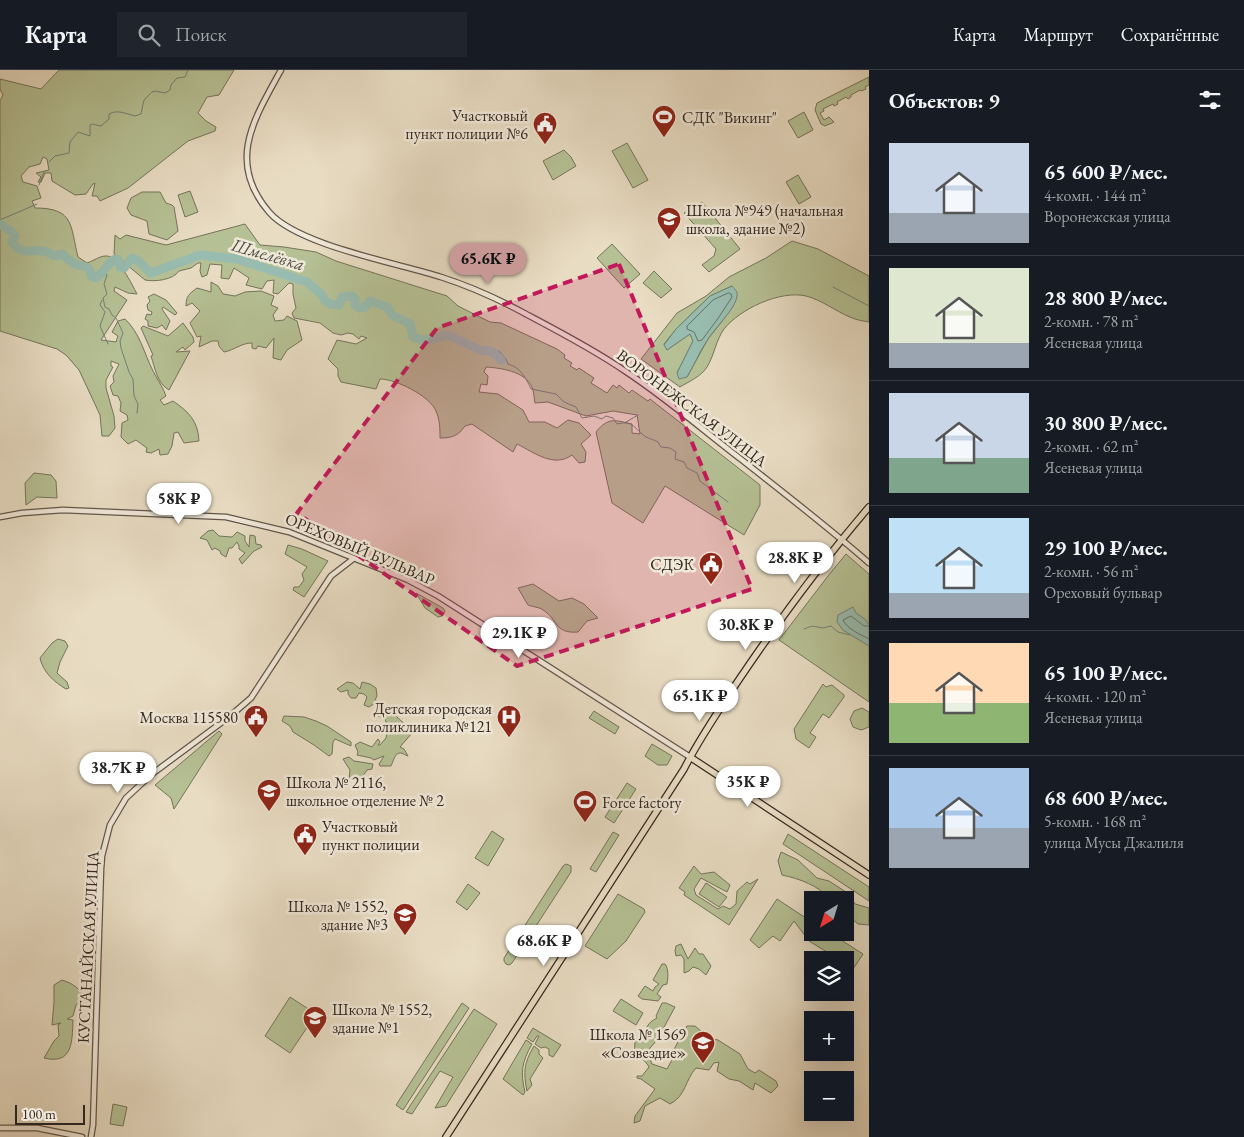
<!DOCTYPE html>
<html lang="ru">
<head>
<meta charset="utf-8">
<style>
	:root { --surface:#171b24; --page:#20242c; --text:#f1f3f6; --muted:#9ea1a6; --line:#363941; --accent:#c59692 }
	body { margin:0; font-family:"EB Garamond",serif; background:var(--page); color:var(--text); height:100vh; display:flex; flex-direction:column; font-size:19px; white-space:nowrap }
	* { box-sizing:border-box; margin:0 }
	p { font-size:16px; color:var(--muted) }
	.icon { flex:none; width:28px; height:28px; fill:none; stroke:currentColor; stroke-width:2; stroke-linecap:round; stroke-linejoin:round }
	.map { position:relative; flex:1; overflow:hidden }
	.sheet { display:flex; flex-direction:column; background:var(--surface); width:375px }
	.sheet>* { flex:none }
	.needle { width:32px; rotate:218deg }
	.fabs { position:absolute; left:804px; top:821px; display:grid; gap:10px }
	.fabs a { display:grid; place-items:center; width:50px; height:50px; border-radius:0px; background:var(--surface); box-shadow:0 5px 20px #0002; font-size:25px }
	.scale { position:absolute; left:15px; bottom:12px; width:70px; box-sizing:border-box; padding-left:5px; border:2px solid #342921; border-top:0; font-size:14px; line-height:18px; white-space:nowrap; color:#342921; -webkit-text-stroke:4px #f0e8d8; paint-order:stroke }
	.price { position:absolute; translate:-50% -42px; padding:0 11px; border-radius:18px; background:#fff; color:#222; font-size:16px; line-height:32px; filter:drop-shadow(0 1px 2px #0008) }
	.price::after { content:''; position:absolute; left:50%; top:30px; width:15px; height:11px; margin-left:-8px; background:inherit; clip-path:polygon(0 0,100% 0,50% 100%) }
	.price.on { background:var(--accent); color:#111 }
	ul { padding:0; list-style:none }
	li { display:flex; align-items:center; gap:15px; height:125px; padding:0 20px }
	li+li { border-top:1px solid var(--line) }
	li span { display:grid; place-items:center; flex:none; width:140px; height:100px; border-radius:0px; color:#555 }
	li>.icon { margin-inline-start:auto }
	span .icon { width:60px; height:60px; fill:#fffc; stroke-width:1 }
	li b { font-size:21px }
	h2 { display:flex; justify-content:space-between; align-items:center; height:60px; padding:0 20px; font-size:21px }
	header { display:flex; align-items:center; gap:30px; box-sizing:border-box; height:70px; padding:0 25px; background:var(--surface); border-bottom:1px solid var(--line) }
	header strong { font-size:24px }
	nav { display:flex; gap:28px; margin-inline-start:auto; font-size:18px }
	.search { width:350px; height:45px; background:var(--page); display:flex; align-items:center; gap:12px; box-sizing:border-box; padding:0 18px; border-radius:0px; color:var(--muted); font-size:19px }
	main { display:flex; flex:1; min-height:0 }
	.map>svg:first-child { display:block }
	.green { fill:#b5c094; stroke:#74745a; fill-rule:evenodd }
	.water { fill:#98bcaf; stroke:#708176 }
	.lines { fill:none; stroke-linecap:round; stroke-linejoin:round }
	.shore { stroke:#667268; stroke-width:1 }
	.stream { stroke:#708176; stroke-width:1 }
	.river { stroke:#98bcaf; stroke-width:9 }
	.minor-casing { stroke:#61564a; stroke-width:7 }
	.major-casing { stroke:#342921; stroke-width:8 }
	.minor { stroke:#f0e8d8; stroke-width:4.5 }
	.major { stroke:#e8dcc3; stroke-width:5.5 }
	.marked { fill:#c2185b; fill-opacity:0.2; stroke:#c2185b; stroke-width:4; stroke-dasharray:10 6; stroke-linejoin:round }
	.labels { text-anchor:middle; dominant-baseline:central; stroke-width:5; stroke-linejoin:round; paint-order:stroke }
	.poi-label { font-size:16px; fill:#342921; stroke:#f0e8d8; text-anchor:end }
	.street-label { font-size:16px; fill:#342921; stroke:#f0e8d8 }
	.water-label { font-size:18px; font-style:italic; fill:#4d4e44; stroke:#f0e8d8 }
</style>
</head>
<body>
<header>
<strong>Карта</strong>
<div class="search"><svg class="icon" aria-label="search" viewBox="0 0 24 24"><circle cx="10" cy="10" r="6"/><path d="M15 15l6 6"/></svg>Поиск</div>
<nav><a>Карта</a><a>Маршрут</a><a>Сохранённые</a></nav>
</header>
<main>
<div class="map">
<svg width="869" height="1067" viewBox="0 0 869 1067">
	<rect width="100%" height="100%" fill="#e8dcc3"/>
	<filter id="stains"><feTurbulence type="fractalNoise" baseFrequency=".004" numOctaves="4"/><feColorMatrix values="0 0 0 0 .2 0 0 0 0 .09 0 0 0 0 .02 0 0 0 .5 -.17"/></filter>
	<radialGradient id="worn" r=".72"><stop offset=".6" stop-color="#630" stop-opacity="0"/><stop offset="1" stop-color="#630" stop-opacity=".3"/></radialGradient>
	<path class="green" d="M59,0H234L219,25L207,27L198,43L206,51L216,57L215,61L188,71L128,118L100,131L97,126H92L95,113L93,114L86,124L75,125L52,111L51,103H45L41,112H38L41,107L36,103L49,100L47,89L43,87L40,94L29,97L21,106L23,112L37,116L41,128L32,131L35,138C75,138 70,156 78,187L87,193C93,191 100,186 105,186C118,184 132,215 137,224L128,223L115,217L114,221L127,230L101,270L116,272L118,266L112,262L118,251L125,249C140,263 144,283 153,301C157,309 163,317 166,326L160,330L164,335L173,331C189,342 198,351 199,371L184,373L178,362L174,363L172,376L168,384L160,385L159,379L151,383L146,382L147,378L136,370L128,374L121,367L122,353L128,350L127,345L120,341L121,333L118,326L113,325L110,316L114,312L113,306L119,294L111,291V296L113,297L106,310V318L114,346L115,358L109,366H102L100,345L79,300L66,285L57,279L0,261V31L3,25L0,19V9L41,19Z
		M869,7V15L865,17L866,19L861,21L860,20L851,25V27L848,29L846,27L837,32L838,34L834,36L833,34L823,39L824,41L820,43L824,50L829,47L834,52L825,56L821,54L815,40L817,33Z
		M804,42L813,60L798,68L788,51Z
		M627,73L648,110L633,118L612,81Z
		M564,80L571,87L576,96L553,110L543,91Z
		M798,105L811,127L799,134L786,112Z
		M190,121L198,142L185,147L178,125Z
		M142,122H160L166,133L172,135L174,137L178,161L167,170L149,164L147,151L131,145L127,138L131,128Z
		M702,132L740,179L709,202L702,195L714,186L716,179L684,143Z
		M245,154L260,175L284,177L316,182L336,191L447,226L458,236L490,252L501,253L557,279L565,285L564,288L572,293L570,296L577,300L579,298L594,308L591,313L607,323L613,315L617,318L619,315L629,323L632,320L648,331L650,329L760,415V435L744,465L665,416L643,453L612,433L596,362C608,347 615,350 632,354V363L640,364L637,345L613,341L586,346L548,332L535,333C534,328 534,322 532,317C525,301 500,298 486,297L484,302L488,306L487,315L481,314L479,322L498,324L523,340L529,352H545L557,358L568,350L579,353L591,365L581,374L586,382L585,392L579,393L572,385C554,398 535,383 517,374L513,382L472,354L465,356C458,366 452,368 440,368C440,359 440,350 436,341C430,326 396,309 380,309L376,319L341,312L338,306V299L328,289L337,270L356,274L367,268L361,266L359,269L353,264L348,263L341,265L333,263L320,253L294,248L292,243L296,238L293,224V214L289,213L278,224L273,223L274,210L267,211L262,219L246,215L249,208L234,198L229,209L221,208L222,195L210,194L207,205L202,207L200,201L201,193H198L191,198L179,201C173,210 155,212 145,210L114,184L115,165L120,169L126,165L166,175Z
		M792,171L818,179L869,206V252C863,251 856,250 850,247C835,241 822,230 806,226C780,220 740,239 724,259C716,270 714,286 707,297C702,306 688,312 680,317L641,289L677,243L706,226L729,207L766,188ZM732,216L733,236L723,250L708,269L687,307L677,303L693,271L690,264L667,280L664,274L676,259L710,226Z
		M612,174L640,204L624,218L597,188Z
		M654,201L672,219L661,228L643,213Z
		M211,212L218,216L223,224L235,226L245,222L261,221L274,226L271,235L278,238L273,245L275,251L284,250L287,246L297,251L302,270L287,280L281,290L273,288L274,268L266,278L258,276L256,279L252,278V273C241,273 235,280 224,282L219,276L218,271H212L199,277L201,266L197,267L190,253L200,241L192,233L186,236C186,226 189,224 197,218L211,222Z
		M154,224L166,230L177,243L175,245L163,237L162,239L170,251L166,260L162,255L157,258L148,256V251L145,249L147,244L151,245L152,242L148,240L147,235L150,231L148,227Z
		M183,253L193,267L194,272L185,280L183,277L176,282L190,281L169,320C157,313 155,298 151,286L153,285L141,258L143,256L168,266Z
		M34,403L51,405L56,411L57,428L37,427L26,435L25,413Z
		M213,460L219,466L232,467L237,462L245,466V471L249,477L250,465L255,466L256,474L261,475L262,477L254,481L242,494L239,489L245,483L239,479V476L237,472L232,478H229L226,487L221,484L220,481L215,478L212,480L207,470L200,468L208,461Z
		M288,475L302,479L328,491L304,527L293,520L294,517H299L304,510L302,504L307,497L285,484Z
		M846,484L869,504V632L779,570L828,506Z
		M533,514L559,531L572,528L584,534L598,548L587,551L578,562C554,564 558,549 543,540C540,537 532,537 528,535L518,518Z
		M416,523L443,538L445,541L442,546L438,547L425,538Z
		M58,569L65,571L68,576L60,592L57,603L67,612L69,618L66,619C54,612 43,602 40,588L52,573Z
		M347,612L353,613L360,619L362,612L370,614L376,618L377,626L375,630C388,640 402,649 412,663L400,677L404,679L408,686C405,685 404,684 401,683C395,682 393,692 391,696H380L379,694L384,686L374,690L371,688L357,685L358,682L355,675L360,672L372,677L378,669L380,672L378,675H380L386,668L387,663H395L400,658L397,655H387C385,646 382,648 375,645L374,643L381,644L384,641L375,633L369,637L364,635L367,627L364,624L359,623L356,628H351L348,624V620L341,622L337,619Z
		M823,614L826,617L832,615L844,625V627L829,648L823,644L810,663L816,667L809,678L796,669L794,659Z
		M862,638L869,642V657L861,660L853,657L850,649L854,641Z
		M594,641L619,657L615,664L589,648Z
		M284,646L304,647L316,651L327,656L351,672V676L335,669L333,672L332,684L329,686L314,675L293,662L290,656L282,651Z
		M219,661L222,664L174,739L171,728L155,715Z
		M652,674L672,686L667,695H658L645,686Z
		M349,687L354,691L373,694L372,699L367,700L359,712L349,709L350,700L343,689Z
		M627,713L636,719L614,753L605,747Z
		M492,761L504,769L488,796L475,788Z
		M613,762L619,765L596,802L590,799Z
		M788,764L869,817V831L783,774Z
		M781,782L798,790L817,808L829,811L849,824L855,834L869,838V855L858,854L845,843V830H831C818,815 800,809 782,805L778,791Z
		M566,794L571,796V802L512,893L509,895L506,894L504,891V888L563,796Z
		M694,796L701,804L714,802L730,815L727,822L701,808L694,819L696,825L718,839L723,836L730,839L736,834L737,821L747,812L750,814L758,809L729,855L684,825L685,822L679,818Z
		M706,813L727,827L719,837L699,824Z
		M468,814L480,823L467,840L456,832Z
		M618,824L644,839L645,842L626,871L607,889L585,876Z
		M777,829L812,852V862L830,863L863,884L845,911V903L849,896L845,893V890H840L809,871L794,851L780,871L773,866L759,878L750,870Z
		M681,874L688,889L695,878L699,884H703L711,896L706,905L699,899L693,897L689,901L684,903V889L681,885L676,886L675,881L676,876Z
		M662,894H665C669,899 668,908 667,914L663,915L657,924L661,927L658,931L642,929L638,926L645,916L653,921L655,917L659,914L653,910Z
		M62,910C72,913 82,919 84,930L76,935L73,946L67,949L73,950C72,972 73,995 44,988L54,971L59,966L58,955L61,953L52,955L54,932V915Z
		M290,927L316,944L290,983L265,966Z
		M621,929L643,943L636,955L613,941Z
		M462,933L469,938L403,1040L396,1035Z
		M662,933H666L675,937L657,970L650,978V989L652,994L667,999L672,990L673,981L687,956H695L709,968L718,970L740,984L748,999L755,1003L759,1000L776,1011L778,1016L771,1023L755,1013L753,1020L739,1011L729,1009L717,1001L719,992L714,993L709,1000L696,998C685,1010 686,1026 670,1034L660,1028L645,1036L640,1051L634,1053L635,1046L655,1019L641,1009L637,1008V1006H642L649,997C642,984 633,990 635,972L643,968C646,958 647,953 657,948L656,946Z
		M474,939L497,954L446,1036L435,1038L453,1007L440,1001L412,1044L406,1042Z
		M533,958L561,975L553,987L549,985V979L545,977L541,978L535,974L539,966H537L533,972L527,968Z
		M526,970L532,974C522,992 520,1002 525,1022L523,1025L503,1009Z
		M534,976L539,980V984L543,988L530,1009L532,1015L527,1021C523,1002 524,993 534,976Z
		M113,1034L127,1037L123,1056L110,1054Z"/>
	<path class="water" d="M732,216C735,219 738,222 737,226C736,238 715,258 708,269C700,281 694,295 687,307L679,309L677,303L693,271L690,264L667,280L664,275L676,259L710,226Z
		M853,537L856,543L866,550L869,555V576L843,560L837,552L838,545Z"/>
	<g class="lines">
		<path class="shore" d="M729,223L731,224L732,227L719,247L702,270L698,271L694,262L687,259V256L713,230Z
			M869,556H864L851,546L843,550C848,560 860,564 869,569"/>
		<path class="stream" d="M49,92L55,86L69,83L70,72L78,62L90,66V55L92,54L101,56L109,49V44C118,39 126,44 135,46L141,44L144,30L152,22L155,21L165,23L170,20L171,15L177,8L185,7L188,0
			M39,115L44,102
			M0,150L37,134
			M104,202L107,205L104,214L107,224L103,228L105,237L109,239L112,245L116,248L123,263L120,271L121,278L129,302L133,309L134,326L138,334L137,343
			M833,217L869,236
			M102,230L100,235L105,242L100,256L108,274
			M496,283L499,281L506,289L508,294C520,297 526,308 531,319L556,324L564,332L576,337L582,348L594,346L602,349L606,346L613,348L617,354C634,350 634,359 646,367C650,369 655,370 658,372L661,377L670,378L676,382L675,389L684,392L687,398L697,403L700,411L728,432
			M626,352L638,345
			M804,559L812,556L823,558L831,556L838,562L850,565"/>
		<path class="river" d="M0,154L13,163L15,166L12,172C23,187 29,178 43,181C47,181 52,185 55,186L62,184L74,194L86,197L89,199L92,207L95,208C104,204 106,194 115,189L118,190L120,197L124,198L132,188L137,190L151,203L200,185L237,189L307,212L322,225L325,231L330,234L339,235L342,227L352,226L356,230L355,235L359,238L365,237L370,231L387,237L392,245L410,254L413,267C425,273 435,268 448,265L482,281C491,279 495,283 501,290"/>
		<defs>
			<path id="minor" d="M281,0C254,49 226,92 269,142C297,175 397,193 441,207C469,216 498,229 524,243C558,261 593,279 625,301C666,328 703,360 742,390C785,424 828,457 869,493
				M0,447L22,443L63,440L226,447L289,462L408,510L438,526L690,687
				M0,1058H37L82,1067
				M91,1067L93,1055L101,799L102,786L110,755L126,728L152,704L229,647L251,628L331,506L353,489"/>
			<path id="major" d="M690,687L869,805
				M446,1067L684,699C699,669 718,642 736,614C777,553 821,493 869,437"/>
		</defs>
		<use href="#minor" class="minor-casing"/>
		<use href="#major" class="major-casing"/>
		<use href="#minor" class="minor"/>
		<use href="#major" class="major"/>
	</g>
	<path class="marked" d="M619,194L752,519L517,596L297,443L437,258Z"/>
	<defs>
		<symbol id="stadium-pin" viewBox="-11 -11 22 30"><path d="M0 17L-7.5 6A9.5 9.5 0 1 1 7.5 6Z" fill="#8f2418" stroke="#f0e8d8"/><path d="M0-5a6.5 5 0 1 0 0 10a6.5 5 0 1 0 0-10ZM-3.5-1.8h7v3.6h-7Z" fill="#fff"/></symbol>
		<symbol id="civic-pin" viewBox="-11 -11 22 30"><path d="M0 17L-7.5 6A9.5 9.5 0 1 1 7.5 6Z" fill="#8f2418" stroke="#f0e8d8"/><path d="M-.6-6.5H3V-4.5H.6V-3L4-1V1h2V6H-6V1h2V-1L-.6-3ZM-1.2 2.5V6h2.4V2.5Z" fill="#fff"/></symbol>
		<symbol id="school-pin" viewBox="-11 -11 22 30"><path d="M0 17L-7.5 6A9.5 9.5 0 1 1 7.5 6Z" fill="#8f2418" stroke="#f0e8d8"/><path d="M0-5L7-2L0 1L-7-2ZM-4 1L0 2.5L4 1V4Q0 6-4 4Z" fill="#fff"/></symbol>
		<symbol id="hospital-pin" viewBox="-11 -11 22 30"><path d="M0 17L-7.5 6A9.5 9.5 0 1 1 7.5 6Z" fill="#8f2418" stroke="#f0e8d8"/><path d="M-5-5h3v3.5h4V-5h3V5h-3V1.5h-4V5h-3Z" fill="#fff"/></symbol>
	</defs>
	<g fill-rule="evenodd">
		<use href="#stadium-pin" x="650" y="33" width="28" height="38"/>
		<use href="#civic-pin" x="531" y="40" width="28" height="38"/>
		<use href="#school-pin" x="655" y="135" width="28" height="38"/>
		<use href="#civic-pin" x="697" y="480" width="28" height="38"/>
		<use href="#civic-pin" x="242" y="633" width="28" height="38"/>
		<use href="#hospital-pin" x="495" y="633" width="28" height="38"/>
		<use href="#school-pin" x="255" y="707" width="28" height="38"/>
		<use href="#stadium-pin" x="571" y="718" width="28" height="38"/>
		<use href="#civic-pin" x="291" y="751" width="28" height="38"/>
		<use href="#school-pin" x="391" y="831" width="28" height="38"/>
		<use href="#school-pin" x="301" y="934" width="28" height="38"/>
		<use href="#school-pin" x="689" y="959" width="28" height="38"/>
	</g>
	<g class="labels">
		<g class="poi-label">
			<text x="528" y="45">Участковый<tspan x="528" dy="18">пункт полиции №6</tspan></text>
			<text x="682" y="47" text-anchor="start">СДК "Викинг"</text>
			<text x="686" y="140" text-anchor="start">Школа №949 (начальная<tspan x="686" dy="18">школа, здание №2)</tspan></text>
			<text x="694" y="494">СДЭК</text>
			<text x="492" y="638">Детская городская<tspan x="492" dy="18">поликлиника №121</tspan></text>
			<text x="238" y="647">Москва 115580</text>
			<text x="286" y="712" text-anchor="start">Школа № 2116,<tspan x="286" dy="18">школьное отделение № 2</tspan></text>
			<text x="602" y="732" text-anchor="start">Force factory</text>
			<text x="322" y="756" text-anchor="start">Участковый<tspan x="322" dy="18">пункт полиции</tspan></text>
			<text x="388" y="836">Школа № 1552,<tspan x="388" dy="18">здание №3</tspan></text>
			<text x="332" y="939" text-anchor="start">Школа № 1552,<tspan x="332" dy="18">здание №1</tspan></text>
			<text x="686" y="964">Школа № 1569<tspan x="686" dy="18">«Созвездие»</tspan></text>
		</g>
		<g class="street-label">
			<text transform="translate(692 338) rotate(37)">ВОРОНЕЖСКАЯ УЛИЦА</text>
			<text transform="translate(360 479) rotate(23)">ОРЕХОВЫЙ БУЛЬВАР</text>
			<text transform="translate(88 877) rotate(-87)">КУСТАНАЙСКАЯ УЛИЦА</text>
		</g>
		<g class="water-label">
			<text transform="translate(268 184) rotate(16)">Шмелёвка</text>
		</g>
	</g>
	<rect width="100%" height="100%" filter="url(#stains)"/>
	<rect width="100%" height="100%" fill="url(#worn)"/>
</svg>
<div class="fabs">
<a><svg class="needle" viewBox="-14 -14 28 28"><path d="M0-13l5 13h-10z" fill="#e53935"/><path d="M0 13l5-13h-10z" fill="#9ea1a6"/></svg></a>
<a><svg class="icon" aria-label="layers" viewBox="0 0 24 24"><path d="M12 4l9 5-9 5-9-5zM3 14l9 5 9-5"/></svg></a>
<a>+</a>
<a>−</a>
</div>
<div class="scale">100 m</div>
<b class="price on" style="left:488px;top:215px">65.6K ₽</b>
<b class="price" style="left:179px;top:455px">58K ₽</b>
<b class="price" style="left:795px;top:514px">28.8K ₽</b>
<b class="price" style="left:746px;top:581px">30.8K ₽</b>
<b class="price" style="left:519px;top:589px">29.1K ₽</b>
<b class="price" style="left:700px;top:652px">65.1K ₽</b>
<b class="price" style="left:118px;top:724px">38.7K ₽</b>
<b class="price" style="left:748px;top:738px">35K ₽</b>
<b class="price" style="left:544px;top:897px">68.6K ₽</b>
</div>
<section class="sheet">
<h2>Объектов: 9<svg class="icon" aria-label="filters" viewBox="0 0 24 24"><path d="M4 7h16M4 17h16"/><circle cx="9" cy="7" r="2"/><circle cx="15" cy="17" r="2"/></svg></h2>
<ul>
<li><span style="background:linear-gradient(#c9d6e8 70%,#9aa5b1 0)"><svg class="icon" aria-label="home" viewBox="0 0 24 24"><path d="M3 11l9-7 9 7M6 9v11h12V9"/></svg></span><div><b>65 600 ₽/мес.</b><p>4-комн. · 144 m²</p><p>Воронежская улица</p></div></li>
<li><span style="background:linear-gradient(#dfe7d0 75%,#9aa5b1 0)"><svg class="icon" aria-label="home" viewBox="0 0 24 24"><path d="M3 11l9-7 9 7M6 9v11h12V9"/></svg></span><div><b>28 800 ₽/мес.</b><p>2-комн. · 78 m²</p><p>Ясеневая улица</p></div></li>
<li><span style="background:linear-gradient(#c9d6e8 65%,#7fa58c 0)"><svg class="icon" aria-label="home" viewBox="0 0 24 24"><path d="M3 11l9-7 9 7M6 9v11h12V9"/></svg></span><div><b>30 800 ₽/мес.</b><p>2-комн. · 62 m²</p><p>Ясеневая улица</p></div></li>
<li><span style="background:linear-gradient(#bfe0f5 75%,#9aa5b1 0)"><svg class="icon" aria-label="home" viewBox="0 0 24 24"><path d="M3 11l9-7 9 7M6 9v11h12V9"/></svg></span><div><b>29 100 ₽/мес.</b><p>2-комн. · 56 m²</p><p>Ореховый бульвар</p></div></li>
<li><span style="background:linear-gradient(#ffd9b3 60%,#8fb573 0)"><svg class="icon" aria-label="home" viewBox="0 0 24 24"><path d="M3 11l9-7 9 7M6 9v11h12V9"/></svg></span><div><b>65 100 ₽/мес.</b><p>4-комн. · 120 m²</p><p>Ясеневая улица</p></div></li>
<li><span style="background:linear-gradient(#a9c7e8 60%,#9aa5b1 0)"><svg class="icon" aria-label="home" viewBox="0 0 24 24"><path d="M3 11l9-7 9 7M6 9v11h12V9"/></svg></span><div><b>68 600 ₽/мес.</b><p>5-комн. · 168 m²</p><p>улица Мусы Джалиля</p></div></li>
</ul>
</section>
</main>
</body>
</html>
